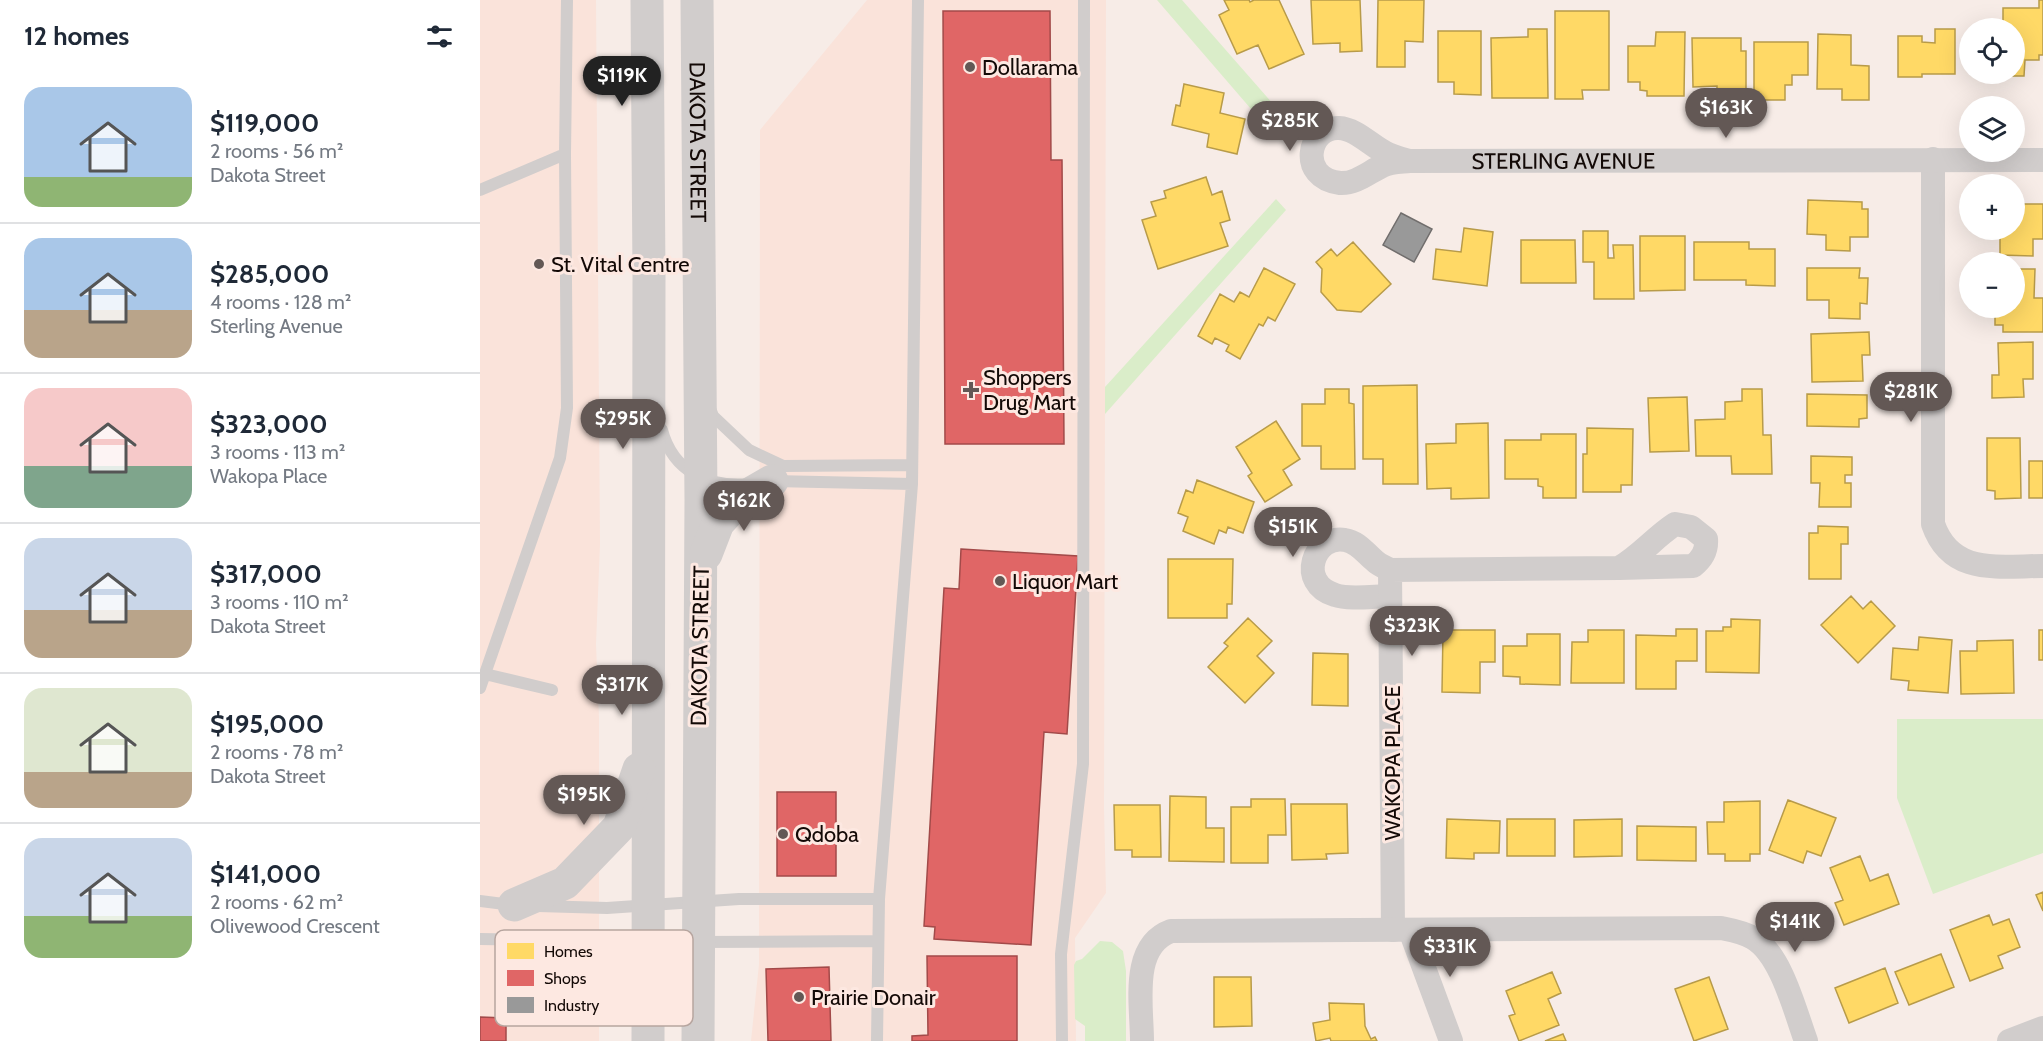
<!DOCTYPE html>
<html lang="en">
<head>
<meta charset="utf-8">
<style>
	:root { --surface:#fff; --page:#f2f2f3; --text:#1f2937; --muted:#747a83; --line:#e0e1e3; --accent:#635855 }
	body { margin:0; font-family:Cabin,sans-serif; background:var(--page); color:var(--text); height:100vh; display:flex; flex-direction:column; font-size:22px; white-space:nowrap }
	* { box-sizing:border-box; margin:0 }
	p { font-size:20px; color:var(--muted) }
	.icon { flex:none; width:33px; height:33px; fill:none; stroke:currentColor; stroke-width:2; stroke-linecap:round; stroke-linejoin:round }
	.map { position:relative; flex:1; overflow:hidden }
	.side { display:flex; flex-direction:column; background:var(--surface); width:480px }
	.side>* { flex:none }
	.controls { position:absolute; left:1479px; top:18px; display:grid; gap:12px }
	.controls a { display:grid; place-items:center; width:66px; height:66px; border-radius:50%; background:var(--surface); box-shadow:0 6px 24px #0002; font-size:30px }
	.price { position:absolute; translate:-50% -51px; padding:0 14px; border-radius:21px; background:var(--accent); color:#fff; font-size:20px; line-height:39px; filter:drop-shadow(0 2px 3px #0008) }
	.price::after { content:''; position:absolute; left:50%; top:36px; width:18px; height:14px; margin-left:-9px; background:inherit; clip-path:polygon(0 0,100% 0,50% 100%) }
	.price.current { background:#222; color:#fff }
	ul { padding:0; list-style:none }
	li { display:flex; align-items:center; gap:18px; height:150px; padding:0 24px }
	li+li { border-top:2px solid var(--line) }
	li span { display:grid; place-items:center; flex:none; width:168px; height:120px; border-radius:18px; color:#555 }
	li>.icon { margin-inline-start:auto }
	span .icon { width:72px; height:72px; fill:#fffc; stroke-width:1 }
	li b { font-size:26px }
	h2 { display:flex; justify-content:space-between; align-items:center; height:72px; padding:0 24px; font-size:26px }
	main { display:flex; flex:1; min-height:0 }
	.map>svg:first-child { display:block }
	.built { fill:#fae3da }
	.green { fill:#daedc9 }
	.homes { fill:#ffd966; stroke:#b89b49; stroke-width:1.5 }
	.shops { fill:#e06666; stroke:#a24a49; stroke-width:1.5 }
	.industry { fill:#999; stroke:#716e6d; stroke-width:1.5 }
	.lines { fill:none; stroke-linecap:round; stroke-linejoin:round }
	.lane { stroke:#d1cdcc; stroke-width:12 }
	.street { stroke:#d1cdcc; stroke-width:24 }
	.secondary { stroke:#d1cdcc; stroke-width:33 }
	.poi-dot { fill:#635855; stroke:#fde8e1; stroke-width:2 }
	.labels { text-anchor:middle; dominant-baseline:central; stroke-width:6; stroke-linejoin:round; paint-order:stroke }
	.poi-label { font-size:22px; fill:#130906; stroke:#fde8e1; text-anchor:start }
	.street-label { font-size:22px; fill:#130906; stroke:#fde8e1 }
	.key { fill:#fde8e1; stroke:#b7a59f; stroke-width:1.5 }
	.key-label { font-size:16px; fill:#130906 }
</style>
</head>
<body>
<main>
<section class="side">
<h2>12 homes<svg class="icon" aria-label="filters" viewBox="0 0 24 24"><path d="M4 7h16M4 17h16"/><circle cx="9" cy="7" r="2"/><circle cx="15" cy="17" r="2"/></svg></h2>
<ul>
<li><span style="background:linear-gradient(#a9c7e8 75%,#8fb573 0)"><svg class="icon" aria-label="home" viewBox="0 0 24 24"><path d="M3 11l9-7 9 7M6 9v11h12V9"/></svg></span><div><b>$119,000</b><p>2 rooms · 56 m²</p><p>Dakota Street</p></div></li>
<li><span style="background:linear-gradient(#a9c7e8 60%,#b9a48a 0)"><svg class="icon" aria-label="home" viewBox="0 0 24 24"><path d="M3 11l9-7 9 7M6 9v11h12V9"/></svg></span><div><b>$285,000</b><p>4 rooms · 128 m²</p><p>Sterling Avenue</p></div></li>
<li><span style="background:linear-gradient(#f6c9c9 65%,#7fa58c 0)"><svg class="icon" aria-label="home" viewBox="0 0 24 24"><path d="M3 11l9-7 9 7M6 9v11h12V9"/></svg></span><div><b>$323,000</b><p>3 rooms · 113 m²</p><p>Wakopa Place</p></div></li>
<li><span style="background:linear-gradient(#c9d6e8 60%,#b9a48a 0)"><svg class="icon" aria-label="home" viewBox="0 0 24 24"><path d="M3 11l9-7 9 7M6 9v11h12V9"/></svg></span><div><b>$317,000</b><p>3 rooms · 110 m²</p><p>Dakota Street</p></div></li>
<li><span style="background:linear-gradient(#dfe7d0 70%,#b9a48a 0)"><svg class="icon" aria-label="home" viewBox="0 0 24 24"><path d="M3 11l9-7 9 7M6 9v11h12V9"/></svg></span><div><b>$195,000</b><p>2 rooms · 78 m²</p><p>Dakota Street</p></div></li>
<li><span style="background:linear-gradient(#c9d6e8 65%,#8fb573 0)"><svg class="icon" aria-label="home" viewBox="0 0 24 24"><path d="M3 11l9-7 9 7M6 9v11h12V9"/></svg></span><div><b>$141,000</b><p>2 rooms · 62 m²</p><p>Olivewood Crescent</p></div></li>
</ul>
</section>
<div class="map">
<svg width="1563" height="1041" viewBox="0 0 1563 1041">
	<rect width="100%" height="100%" fill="#f7ece7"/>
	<path class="built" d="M0,0H116L120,544L116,644L119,719V1041H0Z
		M387,0H626L624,808L626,893L595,938L596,1041H271L279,964L280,130Z"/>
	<path class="green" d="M677,0H702L801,113L790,131Z
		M796,199L806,210L625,414V387Z
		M1417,719H1563V853L1453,894L1417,798Z
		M620,941L632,942L643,951L646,971V1041H605V1026L595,1019L594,965L596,961L602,959Z"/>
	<path class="homes" d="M744,0H769L770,2L774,0H799L824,54L789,69L778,45L757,54L739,15L749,10Z
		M831,0H880L882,51L860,52V43L833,44Z
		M898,0H944L943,42L925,41V67H897Z
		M1559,0H1563V55H1559V60H1545L1544,76H1511V74H1534V28H1523V8H1559Z
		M1075,11H1129V90H1102L1103,99H1075Z
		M1048,29H1067L1068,98H1012L1011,38L1048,37Z
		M1455,29H1475V74H1442V77H1418V36H1442V42L1455,43Z
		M958,31H1001V95L974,94V82H958Z
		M1176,32H1205L1204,96H1167V91L1160,90V82H1148V46H1175Z
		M1338,34L1371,35V65L1389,66V100H1362V89H1337Z
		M1212,38H1261V51H1266V101H1237V86L1213,87Z
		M1274,42H1328V75H1312V85H1305V100H1274Z
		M704,84L744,93L740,113L765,119L757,154L727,147L729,134L692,125L696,105L700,106Z
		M726,177L732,195L742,191L750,220L740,223L748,246L678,269L662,220L676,216L671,202L686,198L684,191Z
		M1328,200L1382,202V209H1388V237H1370V251L1346,250V235L1327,234Z
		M1534,204H1563V239H1553V256L1520,255V230H1534Z
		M984,228L1013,232L1007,286L953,279L956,249L981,252Z
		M1103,231H1128V258H1134L1133,245H1153L1154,299H1114V262H1103Z
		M1160,236H1205V290L1160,291Z
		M1041,240H1095L1096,283H1041Z
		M873,242L911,284L881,312L857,310L841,292L842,269L836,262L851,249L857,256Z
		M1214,242H1269V249H1295V286L1266,285V280H1214Z
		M784,268L815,284L795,321L788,317L783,326L779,324L760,359L746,351L749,345L735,338L732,344L718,336L740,294L754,302L760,292L769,297Z
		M1327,268H1380L1379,278H1388L1387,304L1380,303V319L1349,318V300H1327Z
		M1534,269H1555L1554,298H1563V332H1523V325H1515V308H1534Z
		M1389,332L1390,355H1382L1383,381L1332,382L1331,334Z
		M1553,342V379H1543L1544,397L1512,398V375H1519L1518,343Z
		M937,385L938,484H903V459H883V386Z
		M845,389H869V403L874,404L875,469H841V446H822V404H845Z
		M1262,389H1282L1283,435H1291L1292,474H1252L1251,456H1216L1215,420L1245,419V402L1262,401Z
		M1327,394L1387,395V418L1379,419V427L1327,426Z
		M1207,397L1209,451L1170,452L1168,398Z
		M796,421L820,459L803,470L812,485L785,502L768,476L772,473L756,447Z
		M1008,423L1009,498L971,499V488L947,489L946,444L976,443V424Z
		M1107,428L1153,429L1152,485H1141V492H1103V454H1107Z
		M1061,434H1096V498H1063V487L1058,486V479H1025V440H1061Z
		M1507,438H1540L1541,498L1515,499V491L1507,490Z
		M1331,456L1372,457V475H1365V483H1371V507H1339L1340,483H1331Z
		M1549,461H1563V498H1549Z
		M717,480L774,502L763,533L748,527L746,533L739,530L734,544L703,531L708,517L698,513L706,490L713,493Z
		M1338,526L1368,527V544H1361V579H1329V533H1338Z
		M688,559H753L752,604H747V618H688Z
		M1371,596L1383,609L1391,601L1415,626L1378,663L1341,625Z
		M768,618L792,641L777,656L794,673L765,703L728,667L748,646L744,643Z
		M1251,619L1280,620L1279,673L1226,672V631H1243V627H1251Z
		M1196,629H1217V661H1196V689H1156V635L1196,636Z
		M963,630H1015V662H1000V693L962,692Z
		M1108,630H1144V683H1091L1092,642H1108Z
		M1559,630H1563V660H1559Z
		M1047,634H1080V685L1040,684V677L1023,676V646H1047Z
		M1439,637L1472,640L1468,693L1428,690L1429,681L1411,679L1413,648L1438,650Z
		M1533,640L1534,693L1481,694L1480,651H1497V641Z
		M833,653L868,654V706L832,705Z
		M690,796L726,797V828H744V862L689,861Z
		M771,799H805L806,835H788V863H751V807H771Z
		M1308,800L1356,818L1341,856L1327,851L1323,863L1289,850Z
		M1280,801V854H1270V861H1245V854H1228L1227,822H1244V802Z
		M811,804H867L868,853L846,854L847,859L812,860Z
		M634,805H680L681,857H652V850H635Z
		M967,819L1020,821L1019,853H994V859L966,858Z
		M1027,819H1075V856H1027Z
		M1142,819V856L1094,857V820Z
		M1157,826L1216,827V861L1157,860Z
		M1380,856L1390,881L1408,874L1419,904L1364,925L1355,903L1363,900L1350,868Z
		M1563,892V911L1556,895Z
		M1509,915L1513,925L1529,919L1540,947L1518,956L1523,968L1490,981L1470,930Z
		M1461,954L1474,987L1429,1005L1415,972Z
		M1405,968L1418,1003L1369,1023L1355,988Z
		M1072,972L1081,993L1068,999L1079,1025L1039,1041L1029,1016L1035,1014L1026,991Z
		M734,977H771L772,1026L734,1027Z
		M1229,977L1248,1029L1214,1041L1195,989Z
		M849,1003L884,1004L885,1026L891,1039L895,1037L897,1041H851L850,1038L836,1041L833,1023L850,1020Z
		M1083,1034L1086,1041H1065Z"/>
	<path class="shops" d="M463,11H570L571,160H582L584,444H465Z
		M481,549L598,556L587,734L564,732L551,945L454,939L455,927L444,926L464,588L479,589Z
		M297,792H356V876H297Z
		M447,956H537V1041H432V1036L448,1035Z
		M349,967L351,1041H288L286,969Z
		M0,1017L26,1018V1041H0Z"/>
	<path class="industry" d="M921,213L952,229L934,262L903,245Z"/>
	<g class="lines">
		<path class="lane" d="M0,190L85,154
			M229,406L233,416L269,450L303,466L432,465
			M182,430C193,472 229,488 270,484
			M293,481L432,484
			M5,674L72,690
			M0,688L80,458L87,408L85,154L87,0
			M0,901L32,905
			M58,906L127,908L259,899H399
			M0,939L217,942L398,941
			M397,1041L399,899L432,484L438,0
			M582,1041L581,954L603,764L604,0"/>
		<g class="street">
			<path d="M1453,159V524C1471,576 1518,566 1563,566"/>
			<path id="s1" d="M929,161C922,159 914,157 908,154C892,147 877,129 859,128C828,126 817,178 860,183C876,184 889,172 902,166C910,162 921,162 929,161L1563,160"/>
			<path d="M910,570C905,567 899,565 895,561C885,553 878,542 865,540C834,534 816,583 855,595C869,600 895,596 910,596"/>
			<path d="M913,930L910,570L1139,568C1160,556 1175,537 1195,524L1211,527L1226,539C1227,551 1222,559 1213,566L1139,568"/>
			<path d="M930,930L971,1041"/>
			<path d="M662,1041C662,1005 650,946 691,931L1241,928C1251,930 1263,932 1273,938C1301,954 1315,1011 1326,1041"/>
			<path d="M1529,1041L1563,1028"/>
		</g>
		<g class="secondary">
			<path d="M167,0L169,276L168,1041"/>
			<path id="s2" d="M217,0L221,499L218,1041"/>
			<path d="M226,554L238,523L259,500L292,481"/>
			<path d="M34,905L85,883L139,827L159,769"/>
		</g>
	</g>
	<g class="poi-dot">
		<circle cx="490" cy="67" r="6"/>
		<circle cx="59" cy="264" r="6"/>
		<path d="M488 381h6v6h6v6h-6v6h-6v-6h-6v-6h6z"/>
		<circle cx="520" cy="581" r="6"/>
		<circle cx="303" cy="834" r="6"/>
		<circle cx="319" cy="997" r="6"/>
	</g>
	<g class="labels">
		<g class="poi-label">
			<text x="502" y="67">Dollarama</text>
			<text x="71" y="264">St. Vital Centre</text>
			<text x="503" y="377">Shoppers<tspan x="503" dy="25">Drug Mart</tspan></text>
			<text x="532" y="581">Liquor Mart</text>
			<text x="315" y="834">Qdoba</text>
			<text x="331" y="997">Prairie Donair</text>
		</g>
		<g class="street-label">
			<text stroke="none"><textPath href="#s2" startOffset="142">DAKOTA STREET</textPath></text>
			<text stroke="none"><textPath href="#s1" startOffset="393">STERLING AVENUE</textPath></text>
			<text transform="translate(220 646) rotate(-89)">DAKOTA STREET</text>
			<text transform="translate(912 763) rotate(-90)">WAKOPA PLACE</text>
		</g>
	</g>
	<rect x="15" y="930" width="198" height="96" rx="9" class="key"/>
	<rect x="27" y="943" width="27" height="16" fill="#ffd966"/>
	<rect x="27" y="970" width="27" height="16" fill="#e06666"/>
	<rect x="27" y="997" width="27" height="16" fill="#999"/>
	<g class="key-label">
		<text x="64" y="957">Homes</text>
		<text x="64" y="984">Shops</text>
		<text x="64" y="1011">Industry</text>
	</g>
</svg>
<div class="controls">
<a><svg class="icon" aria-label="locate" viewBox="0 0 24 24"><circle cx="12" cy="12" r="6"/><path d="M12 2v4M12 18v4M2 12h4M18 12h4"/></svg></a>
<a><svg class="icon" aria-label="layers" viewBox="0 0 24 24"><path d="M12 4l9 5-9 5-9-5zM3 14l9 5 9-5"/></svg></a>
<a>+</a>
<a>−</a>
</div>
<b class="price current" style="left:142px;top:107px">$119K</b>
<b class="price" style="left:1246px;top:139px">$163K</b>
<b class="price" style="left:810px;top:152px">$285K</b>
<b class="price" style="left:1431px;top:423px">$281K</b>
<b class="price" style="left:143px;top:450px">$295K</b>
<b class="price" style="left:264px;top:532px">$162K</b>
<b class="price" style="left:813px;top:558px">$151K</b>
<b class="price" style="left:932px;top:657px">$323K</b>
<b class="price" style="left:142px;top:716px">$317K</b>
<b class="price" style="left:104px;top:826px">$195K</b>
<b class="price" style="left:1315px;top:953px">$141K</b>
<b class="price" style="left:970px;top:978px">$331K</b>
</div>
</main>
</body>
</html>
